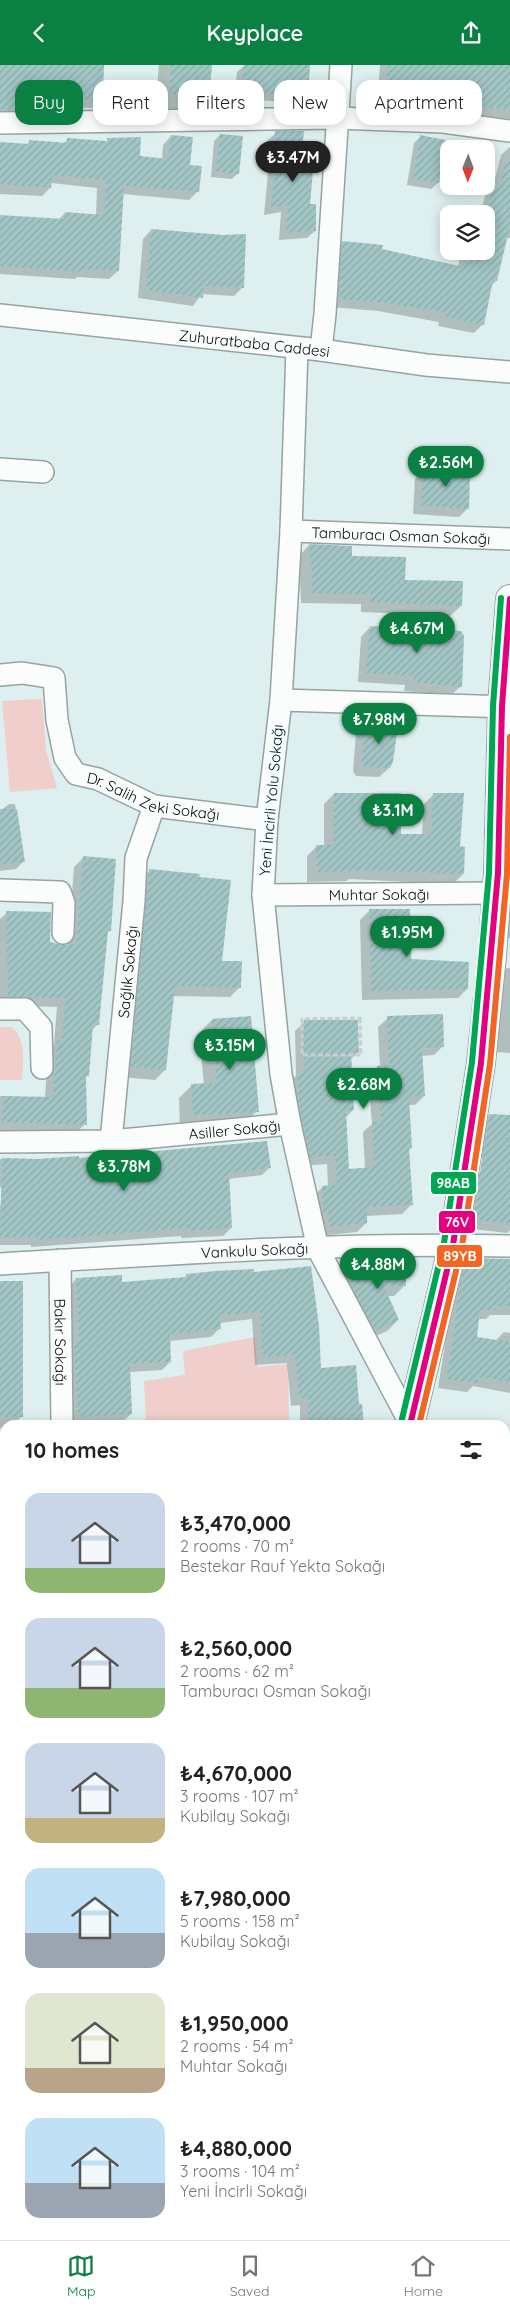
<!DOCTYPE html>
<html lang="en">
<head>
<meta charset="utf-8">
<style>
	:root { --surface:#fff; --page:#f6f6f6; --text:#222; --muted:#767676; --line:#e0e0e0; --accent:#0b8043 }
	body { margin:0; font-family:Quicksand,sans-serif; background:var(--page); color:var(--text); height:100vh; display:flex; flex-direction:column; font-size:19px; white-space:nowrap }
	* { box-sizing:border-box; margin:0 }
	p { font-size:16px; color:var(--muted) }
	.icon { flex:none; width:28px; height:28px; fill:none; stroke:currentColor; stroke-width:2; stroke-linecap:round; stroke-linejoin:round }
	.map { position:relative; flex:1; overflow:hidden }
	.panel { position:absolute; left:0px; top:1355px; width:510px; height:820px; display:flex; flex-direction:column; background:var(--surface); border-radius:15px 15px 0 0; box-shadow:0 2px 12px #0003 }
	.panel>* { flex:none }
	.banner { position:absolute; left:15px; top:15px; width:480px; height:45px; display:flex; gap:10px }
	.needle { width:32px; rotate:181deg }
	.controls { position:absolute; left:440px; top:75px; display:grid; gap:10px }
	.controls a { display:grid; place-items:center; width:55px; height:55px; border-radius:10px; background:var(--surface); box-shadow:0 2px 12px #0003; font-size:25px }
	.price { position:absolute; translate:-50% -42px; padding:0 11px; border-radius:18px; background:var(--accent); color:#fff; font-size:16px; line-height:32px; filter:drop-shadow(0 1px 2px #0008) }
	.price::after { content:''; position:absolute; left:50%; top:30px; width:15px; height:11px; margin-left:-8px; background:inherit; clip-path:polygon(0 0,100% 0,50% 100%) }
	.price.current { background:#222; color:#fff }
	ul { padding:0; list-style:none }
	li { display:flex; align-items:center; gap:15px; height:125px; padding:0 25px }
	li span { display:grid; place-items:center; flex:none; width:140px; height:100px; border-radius:15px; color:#555 }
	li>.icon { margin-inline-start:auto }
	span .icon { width:60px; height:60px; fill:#fffc; stroke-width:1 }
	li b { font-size:21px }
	h2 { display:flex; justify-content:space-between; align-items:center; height:60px; padding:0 25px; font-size:21px }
	.pill { padding:0 18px; border-radius:15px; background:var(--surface); box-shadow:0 2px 12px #0003; font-size:18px; line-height:45px }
	.pill.current { background:var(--accent); color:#fff }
	header { display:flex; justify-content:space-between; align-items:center; height:65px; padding:0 25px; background:var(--accent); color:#fff; font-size:22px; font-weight:600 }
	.dock { display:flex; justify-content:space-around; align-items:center; height:70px; border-top:1px solid var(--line); background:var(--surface); font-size:14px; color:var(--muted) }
	.dock a { display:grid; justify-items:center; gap:2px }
	.dock .current { color:var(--accent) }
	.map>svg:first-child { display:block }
	.green { fill:#efcecb }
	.shadow { fill:#0003 }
	.building { fill:url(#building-hatch) }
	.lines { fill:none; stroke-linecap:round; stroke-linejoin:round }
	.minor-casing { stroke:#95a3a3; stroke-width:24 }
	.major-casing { stroke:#95a3a3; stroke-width:30 }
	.path { stroke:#c9cece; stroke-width:3; stroke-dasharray:5 2.5; stroke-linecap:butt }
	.minor { stroke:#fafdfc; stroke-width:21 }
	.major { stroke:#fafdfc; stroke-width:28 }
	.bus-1-casing { stroke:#f2fffe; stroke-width:10 }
	.bus-2-casing { stroke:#f2fffe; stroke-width:10 }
	.bus-3-casing { stroke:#f2fffe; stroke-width:10 }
	.bus-1 { stroke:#e5007d; stroke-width:6 }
	.bus-2 { stroke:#f26522; stroke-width:6 }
	.bus-3 { stroke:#00a651; stroke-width:6 }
	.labels { text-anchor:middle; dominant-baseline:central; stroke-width:5; stroke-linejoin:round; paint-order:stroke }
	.street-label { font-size:15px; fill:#051010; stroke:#f2fffe }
	.line-badge { stroke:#f2fffe; stroke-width:2 }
	.badge-label { font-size:14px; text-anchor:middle; font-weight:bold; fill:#fff }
</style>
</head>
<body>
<header><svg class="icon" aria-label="back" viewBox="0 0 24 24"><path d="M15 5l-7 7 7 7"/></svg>Keyplace<svg class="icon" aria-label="share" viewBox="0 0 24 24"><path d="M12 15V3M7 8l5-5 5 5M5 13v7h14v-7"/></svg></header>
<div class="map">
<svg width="510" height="2175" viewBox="0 0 510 2175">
	<defs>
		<pattern id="building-hatch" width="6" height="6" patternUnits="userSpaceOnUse" patternTransform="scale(1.25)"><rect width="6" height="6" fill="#a2c6c5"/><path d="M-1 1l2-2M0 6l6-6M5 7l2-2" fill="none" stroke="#8aa9a8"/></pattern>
	</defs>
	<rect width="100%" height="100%" fill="#ddefee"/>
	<path class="green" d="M42,634L46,685L57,723L10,727L2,636Z
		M0,962H12C27,976 23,996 22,1015H0Z
		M255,1272L257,1302L288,1299L289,1358L146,1360L144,1316L185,1310L183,1286Z
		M0,1535H5V1620H0Z"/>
	<path class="shadow" d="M0,0H103L102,35L93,43L56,42L51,48L0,53Z
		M159,0H212L208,32L194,46L155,42Z
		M245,0H309L307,30L299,38L259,35L252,42L233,43L237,7Z
		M380,0H510V54L450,49L451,46L377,41Z
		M276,68L299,106L315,166L307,173L279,175L281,147L264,150L269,98H266L268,75Z
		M220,70L238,108L232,114L211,112L214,76Z
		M171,71L189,101L198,126L189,135L123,129L118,206L109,214L77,212L75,214L0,209V153L58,155L65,148L96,151L97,123L51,118L50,123L42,131L0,129V78L26,80L30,76L63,79L68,74L105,77L108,75L139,92L162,94L163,80Z
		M420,72L445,76L438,118L431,124L407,120L414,78Z
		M510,82V173H506L496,216L491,221L483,259L474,268L438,261L439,257L378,246L330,242L334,186L343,177L458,202L461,186H486V149H480L485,131L493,122L501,90Z
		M151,165L242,223L234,231L202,229L193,241L138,233L143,174Z
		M424,404L468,443L459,452L413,449L415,414Z
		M309,480L350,492L461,541L450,551L361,547V539L301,538L299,491Z
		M370,562L415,565L417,563L461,621L451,630L404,626L405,620L358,617L361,572Z
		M366,659L389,703L379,712L356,711L353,706L356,668Z
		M334,729L400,770H422L424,739L434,729L459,783L463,809L453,819L348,814L347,816L307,817V791L317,781H324V739Z
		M9,739H15L24,796L16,804L0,806V746Z
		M83,793L109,866L106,869L97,960L91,966L88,1010L85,1013V1059L76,1068L0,1066V1031L45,1033L48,986L54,980L57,942L0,940V854L7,848L49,878L62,882L68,881L74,802Z
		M149,806L240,922L230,932L173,931L165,1005L155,1015L121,1012L139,816Z
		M510,833V873L504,874L506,837Z
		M370,845L410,895L467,924L458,933L362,935L360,855Z
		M507,903H510V988L493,987L500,911Z
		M388,953L443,981L434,990L421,991L424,1031L415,1040H408L411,1083L408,1086L411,1140L402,1149L366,1151V1158L357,1167L320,1171L313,1131L323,1122H328L327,1099L301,1101L288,1018L296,1011L295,966L305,956L357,988L350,995L353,1045L345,1053L348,1105L365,1104L363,1067L372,1059L368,1011L380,1002L378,962Z
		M212,955L257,1046L244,1059L180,1062L179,1033L192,1020H204L199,968Z
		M489,1050L510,1052V1094L475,1092L480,1060Z
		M0,1094L78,1095L270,1102L262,1110L228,1114L231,1163L223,1171L181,1173V1171L31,1182V1180H0V1140H60V1123L0,1122Z
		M481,1107L510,1110V1165L507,1168L464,1163L471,1116Z
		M466,1194L510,1197V1250H490L486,1254H478L476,1273L495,1276L504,1267L510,1268V1328L473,1321L467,1327L438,1323L445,1279L449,1236L457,1204Z
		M253,1209L361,1360H300V1340L291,1341L287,1298L255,1300L252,1254L219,1258L220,1263L211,1272L169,1276L170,1297L162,1305L129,1307L131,1349L122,1357L70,1360L68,1223L76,1214L121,1218L183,1214L186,1211Z
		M347,1212L405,1220L394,1231H387L398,1255L387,1266L365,1276L336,1222Z
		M0,1217L22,1351L13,1360H5V1363H0Z
		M0,1382H5V1418H0Z
		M505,1395L509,1396L505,1415Z
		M0,1457H5V1533H0Z
		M5,1601V1624H4V1601Z
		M510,1634V1730L505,1729V1646L507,1637Z
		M0,1667H5V1720H0Z
		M0,1751H5V1804L0,1802Z
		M505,1773H510V1839L505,1873Z
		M0,1824H5V1936H0Z
		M505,1885L510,1886V1918L505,1917Z
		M0,1970H5V2008L0,2005Z
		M510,1988V2013L506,2012Z
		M0,2029L5,2030V2080L0,2079Z
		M505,2054L510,2055V2175H406L407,2170H505Z
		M89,2170H193L192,2175H87Z
		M258,2170H363L362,2175H257Z"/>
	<path class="building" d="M0,0H104L103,35L61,34V39H18L17,45L0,44Z
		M171,0H212L209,33L169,29Z
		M244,0H310L308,31L261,28V35L240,36Z
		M388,0H510V44L459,40V37L385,33Z
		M275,66H304L300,105L313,106L310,139H316V166L286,168L288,140L271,143L276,91H273Z
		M220,69L243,71L239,109L216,106Z
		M171,70L193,72L190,100L202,101L199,127L124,121L119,206L85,204L84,207L0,201V150L64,154L65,147L104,150L106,120L105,115L53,110L51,123L0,119V77L29,79V75L67,78V73L107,76V73L141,72L140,91L168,94Z
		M420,70L446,75L439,118L413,114Z
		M506,96H510V161L497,216L493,215L484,260L446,252L447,248L387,238L339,234L342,176L383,180L382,184L464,202L468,186H486V146L493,120L499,122Z
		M151,164L223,170L246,169L244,223L204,221L203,233L146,225Z
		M424,403L470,405L469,444L421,440Z
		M309,479L352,481V491L406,492L405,515L463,516L462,541L371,537V529L311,528L312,506Z
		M370,561L417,564V562L461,566L464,571L462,622L413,617L414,611L366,608Z
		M365,658L398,660L393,697L390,703L365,702L362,696Z
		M334,728H401V769H431L433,728H464L460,781L465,782L464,809L358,805V806L317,807L316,780H334Z
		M0,744H17L25,797L0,799Z
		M83,791L116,794L111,866H108L99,960H93L89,1011H86L87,1060L2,1057L3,1031L53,1032L57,975L62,976L65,933L8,932L6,846L51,847L50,877L62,880L76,879Z
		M149,804L200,809L199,812L231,815L222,896H242L241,923L175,921L166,1005L131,1002Z
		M369,844H410L411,894L469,897L468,924L371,926Z
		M443,949L444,982L422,983L425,1031L409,1032L412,1083H409L413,1140L367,1142V1158L329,1162L328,1147L323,1148L322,1121L337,1120L335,1091L310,1092L298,1034L297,1008L304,1007V955H358L359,988H351L354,1045L346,1046L349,1104L375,1102L372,1057L381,1056L377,1001L389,1000L387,951Z
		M251,951L259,1047L193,1050L191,1019L217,1018L212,954Z
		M489,1049L510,1050V1159L473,1154Z
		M267,1076L271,1103L229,1108L232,1163L189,1166L188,1163L38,1175V1172H0L2,1093L38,1094L79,1091V1093Z
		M466,1193L510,1194V1241H497L496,1245H480L477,1272L510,1277V1317L478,1312L477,1318L446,1314L454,1268L458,1226Z
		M380,1196H406V1221H384L399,1255L375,1266L346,1210Z
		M311,1201L319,1261L321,1303L356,1300L359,1339H362L364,1360H309L308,1332L299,1333L295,1290L263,1292L260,1247L220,1250L221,1264L170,1269L171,1297L130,1299L132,1349L78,1352L74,1284L73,1277L79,1276L76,1213L122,1210V1217L186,1212V1209L216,1206L254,1204V1207Z
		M0,1216H23V1352H0Z"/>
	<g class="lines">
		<defs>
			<g id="minor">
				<path d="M0,58L337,53L443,57L510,66"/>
				<path id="s1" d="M0,250L321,285L426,300L510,307"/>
				<path d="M297,283L291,466L281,635L267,755L263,830L281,1009L290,1059L318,1184L410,1358"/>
				<path d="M321,285L325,249L341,0"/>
				<path d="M0,404L43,407"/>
				<path id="s2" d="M291,466L510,474"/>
				<path id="s3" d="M0,610L22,608L54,613L57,655L65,693L76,709L98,714L154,741L267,755"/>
				<path d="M281,635L510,642"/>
				<path d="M0,825L60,827L64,838L63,868"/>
				<path id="s4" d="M263,830L495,828"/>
				<path d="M0,944H25L41,962L42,1003"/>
				<path id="s5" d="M111,1076L134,836L136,793L154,741"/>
				<path id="s6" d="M0,1077L111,1076L290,1059"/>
				<path id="s7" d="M60,1195L62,1360"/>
				<path id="s8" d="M0,1199C169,1189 340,1177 510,1181"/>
				<path d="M0,1440H5"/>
				<path d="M505,1446H510"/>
				<path d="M505,1601L510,1575"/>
				<path d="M0,1630H5"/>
				<path d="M505,1753L510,1754"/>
				<path d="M0,1804H5"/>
				<path d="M0,1954L5,1955"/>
				<path d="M505,2019L510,2020"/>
				<path d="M0,2083L5,2085"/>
				<path d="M399,2175L400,2170"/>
			</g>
			<path id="major" d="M410,1360L453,1180L481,998L492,891L498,808L502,641L510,534
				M240,2175L241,2170"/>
		</defs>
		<use href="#minor" class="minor-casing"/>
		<use href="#major" class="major-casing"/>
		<path class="path" d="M360,953L361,990H302V954Z"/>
		<use href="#minor" class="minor"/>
		<use href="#major" class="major"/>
		<defs>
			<path id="bus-1" d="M410,1360L453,1180L481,998L498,808L502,641L510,534"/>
			<path id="bus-2" d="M419,1360L462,1181L490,999L507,809L510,672"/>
			<path id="bus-3" d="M401,1358L444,1178L472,997L489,808L493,641L501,533"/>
		</defs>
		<use href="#bus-1" class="bus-1-casing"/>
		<use href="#bus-2" class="bus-2-casing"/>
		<use href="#bus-3" class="bus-3-casing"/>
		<use href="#bus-1" class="bus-1"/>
		<use href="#bus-2" class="bus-2"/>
		<use href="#bus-3" class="bus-3"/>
	</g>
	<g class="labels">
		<g class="street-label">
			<text stroke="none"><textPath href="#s1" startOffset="256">Zuhuratbaba Caddesi</textPath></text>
			<text stroke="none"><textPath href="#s2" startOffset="110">Tamburacı Osman Sokağı</textPath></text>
			<text stroke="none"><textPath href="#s3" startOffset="236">Dr. Salih Zeki Sokağı</textPath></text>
			<text transform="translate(271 735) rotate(-85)">Yeni İncirli Yolu Sokağı</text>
			<text stroke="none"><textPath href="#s4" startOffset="116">Muhtar Sokağı</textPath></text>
			<text stroke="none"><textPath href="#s5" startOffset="170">Sağlık Sokağı</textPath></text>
			<text stroke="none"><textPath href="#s6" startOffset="235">Asiller Sokağı</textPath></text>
			<text stroke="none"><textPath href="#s8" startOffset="255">Vankulu Sokağı</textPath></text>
			<text stroke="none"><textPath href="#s7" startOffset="82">Bakır Sokağı</textPath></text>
		</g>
	</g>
	<g class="line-badge">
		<rect x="430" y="1106" width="47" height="24" rx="5" fill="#00a651"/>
		<rect x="438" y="1145" width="38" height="24" rx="5" fill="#e5007d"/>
		<rect x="436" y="1179" width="47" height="24" rx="5" fill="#f26522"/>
	</g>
	<g class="badge-label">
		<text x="453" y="1123">98AB</text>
		<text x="457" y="1162">76V</text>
		<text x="460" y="1196">89YB</text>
	</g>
</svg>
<div class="controls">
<a><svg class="needle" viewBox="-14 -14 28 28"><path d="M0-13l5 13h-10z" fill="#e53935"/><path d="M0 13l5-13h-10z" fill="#767676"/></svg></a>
<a><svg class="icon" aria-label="layers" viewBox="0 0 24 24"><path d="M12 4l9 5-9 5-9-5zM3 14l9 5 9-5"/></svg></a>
</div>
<b class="price current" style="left:293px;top:118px">₺3.47M</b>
<b class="price" style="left:446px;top:423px">₺2.56M</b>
<b class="price" style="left:417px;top:589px">₺4.67M</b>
<b class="price" style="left:379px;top:680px">₺7.98M</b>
<b class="price" style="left:393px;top:771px">₺3.1M</b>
<b class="price" style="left:407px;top:893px">₺1.95M</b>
<b class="price" style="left:230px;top:1006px">₺3.15M</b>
<b class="price" style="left:364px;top:1045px">₺2.68M</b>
<b class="price" style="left:124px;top:1127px">₺3.78M</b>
<b class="price" style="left:378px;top:1225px">₺4.88M</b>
<div class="banner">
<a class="pill current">Buy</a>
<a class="pill">Rent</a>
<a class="pill">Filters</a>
<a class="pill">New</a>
<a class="pill">Apartment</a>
</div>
<section class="panel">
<h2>10 homes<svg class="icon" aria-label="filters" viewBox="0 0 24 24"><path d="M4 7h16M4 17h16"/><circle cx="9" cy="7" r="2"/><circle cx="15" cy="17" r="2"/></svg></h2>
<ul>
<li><span style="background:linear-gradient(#c9d6e8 75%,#8fb573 0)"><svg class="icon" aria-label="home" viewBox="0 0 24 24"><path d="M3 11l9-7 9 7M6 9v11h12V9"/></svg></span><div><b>₺3,470,000</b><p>2 rooms · 70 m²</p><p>Bestekar Rauf Yekta Sokağı</p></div></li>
<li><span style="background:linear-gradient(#c9d6e8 70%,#8fb573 0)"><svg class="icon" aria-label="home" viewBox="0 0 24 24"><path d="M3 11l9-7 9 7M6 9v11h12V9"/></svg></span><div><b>₺2,560,000</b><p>2 rooms · 62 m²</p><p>Tamburacı Osman Sokağı</p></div></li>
<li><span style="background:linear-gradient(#c9d6e8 75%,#c2b280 0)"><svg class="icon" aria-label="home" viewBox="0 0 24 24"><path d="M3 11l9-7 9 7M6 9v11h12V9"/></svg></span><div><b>₺4,670,000</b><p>3 rooms · 107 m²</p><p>Kubilay Sokağı</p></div></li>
<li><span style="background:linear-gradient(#bfe0f5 65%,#9aa5b1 0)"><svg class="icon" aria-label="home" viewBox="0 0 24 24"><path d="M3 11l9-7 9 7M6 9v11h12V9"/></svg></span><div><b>₺7,980,000</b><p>5 rooms · 158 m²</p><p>Kubilay Sokağı</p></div></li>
<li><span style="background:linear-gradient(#dfe7d0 75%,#b9a48a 0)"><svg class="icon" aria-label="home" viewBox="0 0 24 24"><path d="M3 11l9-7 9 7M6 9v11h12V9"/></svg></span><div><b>₺1,950,000</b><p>2 rooms · 54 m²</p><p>Muhtar Sokağı</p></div></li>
<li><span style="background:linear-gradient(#bfe0f5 65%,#9aa5b1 0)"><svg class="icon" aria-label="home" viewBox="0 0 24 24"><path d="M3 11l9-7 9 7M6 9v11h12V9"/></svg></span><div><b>₺4,880,000</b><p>3 rooms · 104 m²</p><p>Yeni İncirli Sokağı</p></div></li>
</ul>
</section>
</div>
<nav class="dock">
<a class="current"><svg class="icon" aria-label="map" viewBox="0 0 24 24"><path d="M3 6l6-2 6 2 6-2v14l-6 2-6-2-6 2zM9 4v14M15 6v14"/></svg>Map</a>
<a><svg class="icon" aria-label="saved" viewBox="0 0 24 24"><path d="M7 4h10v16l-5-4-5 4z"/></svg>Saved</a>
<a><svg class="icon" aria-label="home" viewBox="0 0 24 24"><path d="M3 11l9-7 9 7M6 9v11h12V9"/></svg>Home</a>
</nav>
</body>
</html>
